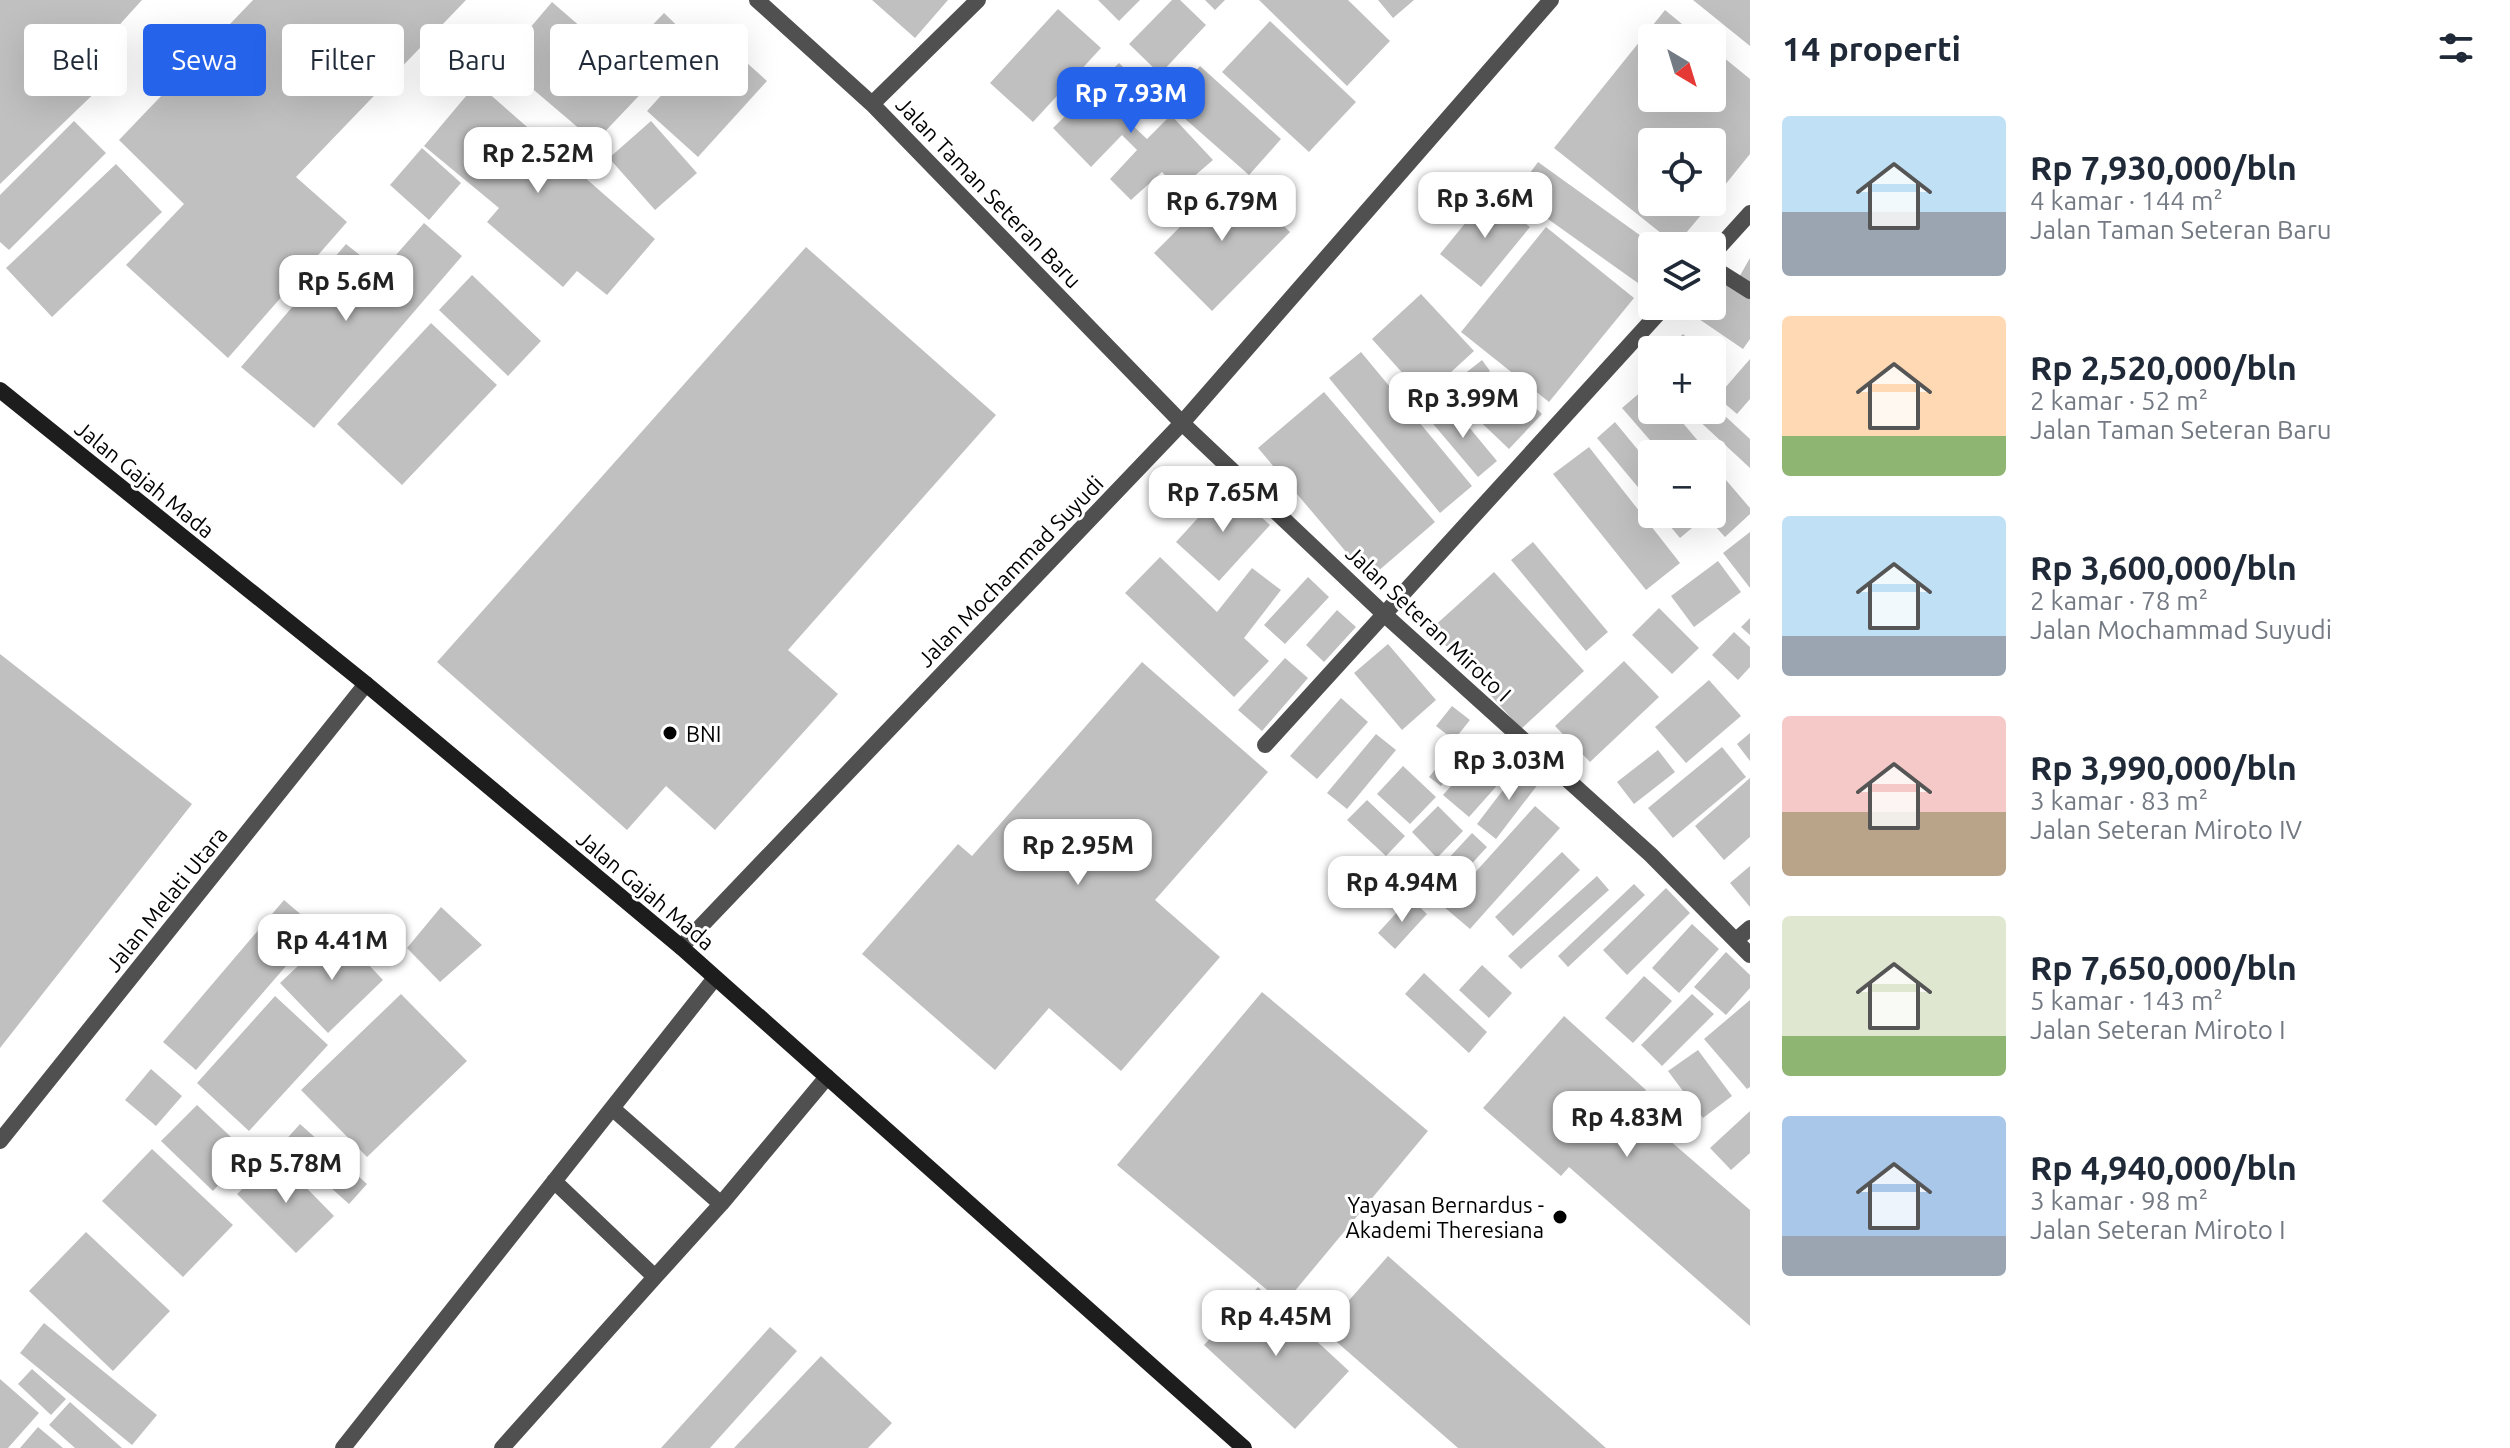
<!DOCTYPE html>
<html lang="id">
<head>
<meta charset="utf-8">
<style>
	:root { --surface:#fff; --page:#f2f2f3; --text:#1f2937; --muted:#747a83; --accent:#2563eb }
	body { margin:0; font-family:Ubuntu,sans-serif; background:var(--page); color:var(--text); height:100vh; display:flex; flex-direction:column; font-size:30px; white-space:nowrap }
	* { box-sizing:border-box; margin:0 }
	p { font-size:26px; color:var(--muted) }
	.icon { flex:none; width:44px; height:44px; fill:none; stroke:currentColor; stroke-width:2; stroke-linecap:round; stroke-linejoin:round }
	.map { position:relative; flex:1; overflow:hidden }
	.drawer { display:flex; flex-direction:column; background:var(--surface); width:760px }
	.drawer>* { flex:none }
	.banner { position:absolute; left:24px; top:24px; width:760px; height:72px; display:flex; gap:16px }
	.needle { width:52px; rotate:142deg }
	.tools { position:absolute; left:1638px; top:24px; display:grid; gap:16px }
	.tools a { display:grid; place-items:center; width:88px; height:88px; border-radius:8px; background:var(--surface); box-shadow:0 8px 32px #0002; font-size:40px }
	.price { position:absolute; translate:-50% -68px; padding:0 18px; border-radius:16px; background:#fff; color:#222; font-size:26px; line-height:52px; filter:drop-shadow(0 2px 4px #0008) }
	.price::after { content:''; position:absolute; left:50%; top:48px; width:24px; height:18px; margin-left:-12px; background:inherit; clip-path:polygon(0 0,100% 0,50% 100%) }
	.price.active { background:var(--accent); color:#fff }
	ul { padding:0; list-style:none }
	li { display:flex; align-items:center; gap:24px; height:200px; padding:0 32px }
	li span { display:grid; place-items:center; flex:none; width:224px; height:160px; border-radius:8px; color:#555 }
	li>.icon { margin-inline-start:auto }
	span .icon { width:96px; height:96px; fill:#fffc; stroke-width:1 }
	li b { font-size:34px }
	h2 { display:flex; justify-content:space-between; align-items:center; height:96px; padding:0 32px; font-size:34px }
	.pill { padding:0 28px; border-radius:8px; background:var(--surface); box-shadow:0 8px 32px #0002; font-size:28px; line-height:72px }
	.pill.active { background:var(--accent); color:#fff }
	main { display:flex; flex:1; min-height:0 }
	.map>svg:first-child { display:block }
	.building { fill:#c0c0c0 }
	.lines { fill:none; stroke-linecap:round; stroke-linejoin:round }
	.lane { stroke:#505050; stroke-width:16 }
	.street { stroke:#505050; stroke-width:16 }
	.secondary { stroke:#1d1d1d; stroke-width:16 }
	.poi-dot { fill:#000; stroke:#fff; stroke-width:3 }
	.labels { text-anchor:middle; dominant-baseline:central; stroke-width:6; stroke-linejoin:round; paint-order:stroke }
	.street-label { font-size:22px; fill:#000; stroke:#fff }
	.poi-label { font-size:22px; fill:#000; stroke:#fff; text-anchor:start }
</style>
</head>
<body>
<main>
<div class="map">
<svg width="1750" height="1448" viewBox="0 0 1750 1448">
	<rect width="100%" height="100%" fill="#fff"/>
	<path class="building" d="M0,0H142L122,22L96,57L107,81L0,184Z
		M253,0H466L296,177L347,222L228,358L126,265L184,204L119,140Z
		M872,0H948L915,38Z
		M1098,0H1140L1119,21Z
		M1172,0H1180L1206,25L1160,74L1129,44Z
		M1205,0H1225L1215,10Z
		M1259,0H1348L1390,41L1347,86Z
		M1378,0H1414L1393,18Z
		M1693,0H1750V46Z
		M552,2L619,60L664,13L692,40L595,142L501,62Z
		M1058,9L1101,48L1033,122L990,83Z
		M1665,10L1699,38H1652V98H1712V48L1750,79V154L1712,201V142H1652V202H1712L1676,245L1554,148Z
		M1270,21L1356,102L1309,152L1222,72Z
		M716,35L767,81L698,157L647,111Z
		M1119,63L1157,100L1132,125L1147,139L1171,115L1213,160L1178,190L1162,172L1131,200L1110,179L1137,150L1122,135L1091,167L1053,128Z
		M1200,66L1281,139L1249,175L1167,103Z
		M477,83L655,239L607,295L577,271L563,287L487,222L499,208L424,146Z
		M74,121L106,153L9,250L0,242V195Z
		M651,121L697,173L655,210L609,158Z
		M422,148L461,183L429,220L390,185Z
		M1538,162L1655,246H1652V293L1514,195Z
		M116,164L162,212L52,317L6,268Z
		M1232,175L1290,232L1212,311L1154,253Z
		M1489,194L1530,227L1481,287L1440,254Z
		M424,223L462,256L314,428L241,367L346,244L381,272Z
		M1546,227L1634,298L1549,402L1461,332Z
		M806,247L996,415L788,650L838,694L715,830L666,786L627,830L437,662Z
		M1750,258V286L1738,279Z
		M472,275L541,341L508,376L439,310Z
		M1722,279L1750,298V339L1743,349L1696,317L1704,306H1712V294Z
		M1421,294L1474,351L1424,397L1372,339Z
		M431,323L497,385L402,485L337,424Z
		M1683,334L1699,350H1666Z
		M1361,352L1472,486L1440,513L1329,378Z
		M1750,359V399L1737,414L1717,397Z
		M1482,360L1490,371L1461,394L1453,383Z
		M1500,374L1542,414L1509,449L1467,409Z
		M1650,384L1652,387V410H1672L1709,454H1662L1622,408Z
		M1324,392L1435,522L1369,579L1258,448Z
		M1449,403L1497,461L1478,477L1429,419Z
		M1712,404L1750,439V468L1696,418L1703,410H1712Z
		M1615,422L1652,467V504L1597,438Z
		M1589,447L1680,563L1646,590L1553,474Z
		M1726,480L1750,508V514L1725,537L1704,514H1712V493Z
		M1227,486L1270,525L1219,581L1176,542Z
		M1660,514H1691L1698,523L1680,538Z
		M1750,532V588L1723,553Z
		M1533,542L1608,632L1586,651L1511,560Z
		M1160,557L1217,612L1252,568L1281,590L1244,638L1269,661L1234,697L1125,593Z
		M1718,561L1741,592L1694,627L1671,596Z
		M1494,572L1584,671L1521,729L1431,629Z
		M1308,577L1329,597L1285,644L1264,625Z
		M1659,608L1699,648L1672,674L1632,635Z
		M1337,610L1356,627L1324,662L1306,645Z
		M1750,618V635L1741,627Z
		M1734,632L1750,647V667L1738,680L1712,655Z
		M1388,644L1436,700L1402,730L1354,673Z
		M0,654L192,804L0,1048Z
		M1285,658L1308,678L1262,731L1238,710Z
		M1624,661L1659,697L1590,762L1555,726Z
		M1142,662L1268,772L1155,900L1220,957L1121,1071L1049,1008L995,1070L862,954L958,844L972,856Z
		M1709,680L1741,716L1686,763L1655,727Z
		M1341,698L1368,722L1317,779L1290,756Z
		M1452,706L1470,720L1454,740L1436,726Z
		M1750,733V761L1737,744Z
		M1376,734L1396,750L1347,809L1327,793Z
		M1492,740L1518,762L1469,817L1443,795Z
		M1722,747L1746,777L1673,838L1648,808Z
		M1451,750L1462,759L1441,786L1429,777Z
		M1658,750L1675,772L1634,804L1617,782Z
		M1522,765L1542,779L1496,839L1477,824Z
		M1403,766L1436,797L1410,824L1377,794Z
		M1750,778V837L1724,860L1695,826Z
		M1367,800L1405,836L1386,856L1347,820Z
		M1438,806L1463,831L1437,858L1412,832Z
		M1535,806L1560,828L1470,929L1444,907Z
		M1472,833L1487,847L1434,905L1419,890Z
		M1562,852L1580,870L1513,936L1495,917Z
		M1750,866V907L1730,883Z
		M1597,876L1609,890L1521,969L1508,956Z
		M1634,884L1645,895L1568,967L1558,956Z
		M1666,888L1690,913L1627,975L1603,950Z
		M1410,898L1427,914L1395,949L1378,933Z
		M284,900L318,929L196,1070L163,1042Z
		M441,907L482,945L440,982L407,948Z
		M1692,924L1719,949L1679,993L1652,968Z
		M336,930L383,980L328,1033L280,983Z
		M1726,952L1750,975V988L1726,1015L1694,987Z
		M1482,965L1512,993L1489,1018L1459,990Z
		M1424,973L1487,1032L1469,1053L1405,994Z
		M1644,976L1672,1001L1633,1043L1605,1018Z
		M1262,992L1428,1131L1284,1304L1117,1165Z
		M401,994L467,1061L367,1157L301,1090Z
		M1692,994L1714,1014L1662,1066L1641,1045Z
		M275,996L328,1045L249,1131L197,1083Z
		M1750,1000V1087L1747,1089L1704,1039Z
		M1564,1016L1646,1090L1631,1107L1750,1210V1326L1569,1167L1561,1176L1483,1108Z
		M1698,1050L1732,1096L1703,1118L1668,1071Z
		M151,1069L182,1096L156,1126L125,1100Z
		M197,1105L248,1153L213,1191L161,1141Z
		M1750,1111V1153L1731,1170L1710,1148Z
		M300,1124L367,1184L349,1204L282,1144Z
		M152,1149L233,1225L183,1277L102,1201Z
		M276,1157L334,1216L296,1253L237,1194Z
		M86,1232L170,1311L113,1371L29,1291Z
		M1388,1256L1606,1448H1458L1323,1330Z
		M1258,1287L1349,1371L1295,1429L1204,1345Z
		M44,1323L157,1415L132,1445L20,1353Z
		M770,1327L797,1351L710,1448H661Z
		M821,1356L892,1423L868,1448H734Z
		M32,1369L66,1399L51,1415L18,1384Z
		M0,1379L39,1413L8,1448H0Z
		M70,1402L122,1448H75L49,1425Z
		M38,1427L63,1448H20Z"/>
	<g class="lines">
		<path class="lane" d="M612,1108L721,1204
			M655,1277L721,1204L827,1077
			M343,1448L715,978
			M502,1448L655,1277L554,1181"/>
		<path class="street" d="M757,0L872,104L1182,423L1385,615L1651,855L1750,955
			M872,104L978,0
			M1712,255L1750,213
			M1712,267L1750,291
			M1265,745L1665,306
			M1736,940L1750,928
			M681,947L1182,423L1551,0
			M0,1141L366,684"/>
		<path class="secondary" d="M0,390L366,684L681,947L1244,1448"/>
	</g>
	<g class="poi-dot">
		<circle cx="670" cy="733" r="8"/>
		<circle cx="1560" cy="1217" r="8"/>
	</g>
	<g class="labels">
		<g class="street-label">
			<text transform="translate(989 192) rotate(46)">Jalan Taman Seteran Baru</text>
			<text transform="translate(145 479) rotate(39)">Jalan Gajah Mada</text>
			<text transform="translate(1010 571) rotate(-46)">Jalan Mochammad Suyudi</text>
			<text transform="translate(1429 623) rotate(43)">Jalan Seteran Miroto I</text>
			<text transform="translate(646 890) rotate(40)">Jalan Gajah Mada</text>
			<text transform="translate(166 899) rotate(-51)">Jalan Melati Utara</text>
		</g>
		<g class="poi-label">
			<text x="686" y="733">BNI</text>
			<text x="1544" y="1204" text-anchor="end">Yayasan Bernardus -<tspan x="1544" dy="25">Akademi Theresiana</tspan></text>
		</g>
	</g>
</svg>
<div class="tools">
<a><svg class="needle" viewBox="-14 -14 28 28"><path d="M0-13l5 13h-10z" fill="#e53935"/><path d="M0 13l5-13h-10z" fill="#747a83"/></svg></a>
<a><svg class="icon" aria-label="locate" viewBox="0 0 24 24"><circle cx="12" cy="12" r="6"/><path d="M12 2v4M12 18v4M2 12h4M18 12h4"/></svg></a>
<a><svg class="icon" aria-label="layers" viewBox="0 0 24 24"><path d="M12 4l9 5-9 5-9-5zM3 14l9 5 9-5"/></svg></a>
<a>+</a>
<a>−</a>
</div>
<b class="price active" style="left:1131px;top:135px">Rp 7.93M</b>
<b class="price" style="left:538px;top:195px">Rp 2.52M</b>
<b class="price" style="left:1485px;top:240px">Rp 3.6M</b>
<b class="price" style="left:1222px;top:243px">Rp 6.79M</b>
<b class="price" style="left:346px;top:323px">Rp 5.6M</b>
<b class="price" style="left:1463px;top:440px">Rp 3.99M</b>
<b class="price" style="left:1223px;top:534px">Rp 7.65M</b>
<b class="price" style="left:1509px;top:802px">Rp 3.03M</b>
<b class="price" style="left:1078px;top:887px">Rp 2.95M</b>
<b class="price" style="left:1402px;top:924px">Rp 4.94M</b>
<b class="price" style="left:332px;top:982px">Rp 4.41M</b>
<b class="price" style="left:1627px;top:1159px">Rp 4.83M</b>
<b class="price" style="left:286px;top:1205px">Rp 5.78M</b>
<b class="price" style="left:1276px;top:1358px">Rp 4.45M</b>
<div class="banner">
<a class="pill">Beli</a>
<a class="pill active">Sewa</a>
<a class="pill">Filter</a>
<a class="pill">Baru</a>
<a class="pill">Apartemen</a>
</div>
</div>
<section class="drawer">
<h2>14 properti<svg class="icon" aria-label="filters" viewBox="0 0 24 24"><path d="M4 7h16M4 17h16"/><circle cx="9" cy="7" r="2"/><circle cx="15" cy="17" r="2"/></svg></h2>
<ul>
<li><span style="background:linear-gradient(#bfe0f5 60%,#9aa5b1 0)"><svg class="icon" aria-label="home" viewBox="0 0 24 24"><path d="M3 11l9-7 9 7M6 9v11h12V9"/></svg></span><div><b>Rp 7,930,000/bln</b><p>4 kamar · 144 m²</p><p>Jalan Taman Seteran Baru</p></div></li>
<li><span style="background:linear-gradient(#ffd9b3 75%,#8fb573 0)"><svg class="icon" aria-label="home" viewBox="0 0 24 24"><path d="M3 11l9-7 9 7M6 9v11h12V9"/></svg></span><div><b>Rp 2,520,000/bln</b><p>2 kamar · 52 m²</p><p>Jalan Taman Seteran Baru</p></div></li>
<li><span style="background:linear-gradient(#bfe0f5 75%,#9aa5b1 0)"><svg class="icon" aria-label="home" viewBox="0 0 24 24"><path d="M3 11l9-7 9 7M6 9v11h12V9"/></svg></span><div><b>Rp 3,600,000/bln</b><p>2 kamar · 78 m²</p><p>Jalan Mochammad Suyudi</p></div></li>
<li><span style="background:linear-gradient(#f6c9c9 60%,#b9a48a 0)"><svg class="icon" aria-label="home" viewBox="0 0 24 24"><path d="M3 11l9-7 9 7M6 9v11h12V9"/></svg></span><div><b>Rp 3,990,000/bln</b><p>3 kamar · 83 m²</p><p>Jalan Seteran Miroto IV</p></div></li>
<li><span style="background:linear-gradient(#dfe7d0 75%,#8fb573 0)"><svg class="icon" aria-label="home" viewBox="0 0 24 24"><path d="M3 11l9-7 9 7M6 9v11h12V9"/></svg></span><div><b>Rp 7,650,000/bln</b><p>5 kamar · 143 m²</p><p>Jalan Seteran Miroto I</p></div></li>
<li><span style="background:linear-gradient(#a9c7e8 75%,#9aa5b1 0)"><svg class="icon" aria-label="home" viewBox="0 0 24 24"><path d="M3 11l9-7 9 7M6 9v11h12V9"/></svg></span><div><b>Rp 4,940,000/bln</b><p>3 kamar · 98 m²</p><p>Jalan Seteran Miroto I</p></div></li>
</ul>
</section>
</main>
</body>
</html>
